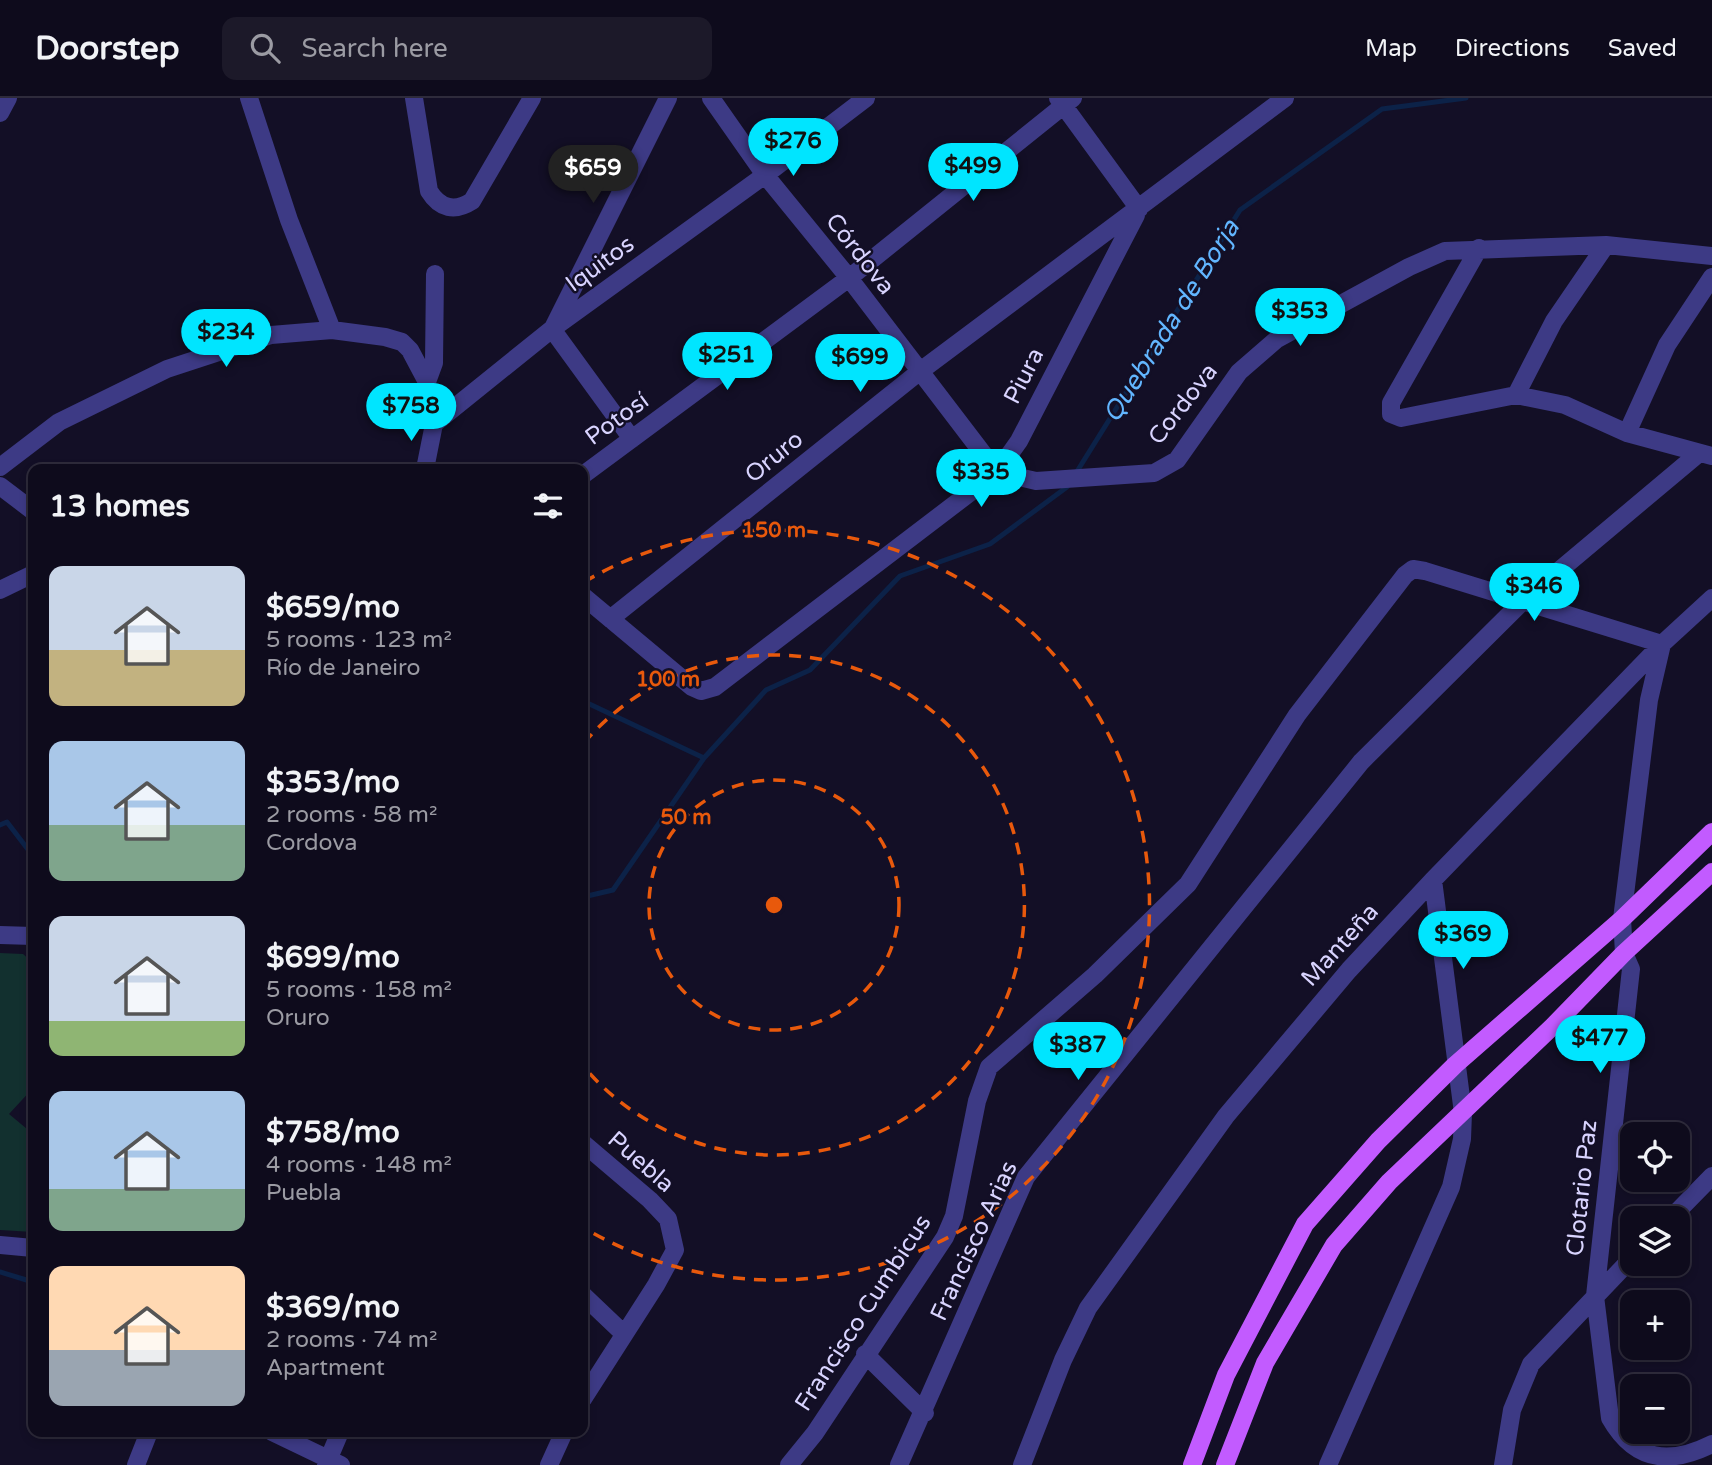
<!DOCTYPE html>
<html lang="en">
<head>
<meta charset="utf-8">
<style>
	:root { --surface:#0e0b1c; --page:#1c1929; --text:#f1f3f6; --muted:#9b9ba3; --line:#2e2b3b; --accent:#00e5ff }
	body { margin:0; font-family:"Varela Round",sans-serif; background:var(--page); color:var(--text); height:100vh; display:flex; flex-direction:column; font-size:26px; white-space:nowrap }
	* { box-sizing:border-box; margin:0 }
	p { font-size:23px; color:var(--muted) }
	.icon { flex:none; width:38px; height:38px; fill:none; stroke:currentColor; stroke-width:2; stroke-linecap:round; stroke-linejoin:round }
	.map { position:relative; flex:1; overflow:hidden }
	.panel { position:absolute; left:28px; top:366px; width:560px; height:973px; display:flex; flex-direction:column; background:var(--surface); border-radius:14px; box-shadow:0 4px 10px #0003,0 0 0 2px var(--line) }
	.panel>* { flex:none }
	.buttons { position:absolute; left:1620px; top:1024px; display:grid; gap:14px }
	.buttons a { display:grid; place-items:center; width:70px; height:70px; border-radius:14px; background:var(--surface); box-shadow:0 4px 10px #0003,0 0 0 2px var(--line); font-size:35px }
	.price { position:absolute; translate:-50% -60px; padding:0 16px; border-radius:24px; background:var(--accent); color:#111; font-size:23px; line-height:46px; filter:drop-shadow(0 2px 4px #0008) }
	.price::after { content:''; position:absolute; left:50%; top:42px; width:21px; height:16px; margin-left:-10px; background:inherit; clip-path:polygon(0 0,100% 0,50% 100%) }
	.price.selected { background:#222; color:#fff }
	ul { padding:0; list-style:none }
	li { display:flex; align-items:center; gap:21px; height:175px; padding:0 21px }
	li span { display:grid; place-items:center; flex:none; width:196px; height:140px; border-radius:14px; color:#555 }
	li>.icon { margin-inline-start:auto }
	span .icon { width:84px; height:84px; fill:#fffc; stroke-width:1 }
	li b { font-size:30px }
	h2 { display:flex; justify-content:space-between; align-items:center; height:84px; padding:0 21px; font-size:30px }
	header { display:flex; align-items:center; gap:42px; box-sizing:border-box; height:98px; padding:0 35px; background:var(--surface); border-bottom:2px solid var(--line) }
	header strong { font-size:33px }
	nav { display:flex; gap:38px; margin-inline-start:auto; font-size:24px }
	.search { width:490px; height:63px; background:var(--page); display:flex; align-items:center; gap:18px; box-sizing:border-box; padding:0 24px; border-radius:14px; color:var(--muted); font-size:26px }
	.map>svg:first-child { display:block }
	.park { fill:#12302f }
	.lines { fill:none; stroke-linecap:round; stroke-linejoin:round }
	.stream { stroke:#0c2248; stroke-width:5 }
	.minor { stroke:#3d3a85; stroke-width:18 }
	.major { stroke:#c25bff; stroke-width:18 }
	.ring { fill:none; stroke:#e8590c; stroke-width:3.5; stroke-dasharray:12 9 }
	.labels { text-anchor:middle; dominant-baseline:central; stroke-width:5; stroke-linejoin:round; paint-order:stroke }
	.street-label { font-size:24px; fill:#d9d4ff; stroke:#130f26 }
	.water-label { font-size:26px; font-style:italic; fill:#62b6ff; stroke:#130f26 }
	.centre { fill:#e8590c; stroke:#130f26; stroke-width:3.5 }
	.ring-label { font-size:21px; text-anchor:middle; font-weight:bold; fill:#e8590c; stroke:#130f26; stroke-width:5; stroke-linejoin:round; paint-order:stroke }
</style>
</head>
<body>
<header>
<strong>Doorstep</strong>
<div class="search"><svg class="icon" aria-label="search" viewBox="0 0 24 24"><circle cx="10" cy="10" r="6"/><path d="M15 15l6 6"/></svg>Search here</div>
<nav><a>Map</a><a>Directions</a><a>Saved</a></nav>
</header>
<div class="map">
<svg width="1712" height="1367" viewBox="0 0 1712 1367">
	<rect width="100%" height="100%" fill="#130f26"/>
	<path class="park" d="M0,855L23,856L33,865V990L9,1016L33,1036V1134L0,1132Z"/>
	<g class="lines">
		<path class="stream" d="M1076,375L1240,112L1382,11L1466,0
			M583,603L704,660
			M0,727L7,724L33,758
			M583,799L613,792L704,660L766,592L810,572L900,478L990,446L1067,389
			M0,1174L33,1184"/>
		<path class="minor" d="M249,0L289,122L332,232
			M414,0L429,93C440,111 455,114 472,103L532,0
			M711,0L765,77L849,180L997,374L1036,383L1154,375L1177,362L1239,274L1277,241L1409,169L1445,153L1606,147L1712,158
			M1058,0L1139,111
			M0,15L8,0
			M1479,150L1391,305V316L1401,320L1516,297L1565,307L1627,335L1712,358
			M554,228L668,0
			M552,231L632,341
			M427,284L434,265L435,176
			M1516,297L1554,223L1606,147
			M434,326L552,231L765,77L866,0
			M1627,335L1667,247L1712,179
			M0,369L59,324L167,271L271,237L332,232L385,239L402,244L410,252L427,284L434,326L425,371
			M583,377L849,180L1073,0
			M0,388L33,413
			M0,492L33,476
			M583,498L692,589L701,593L715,589L997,374L1019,343L1136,117
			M610,521L919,274L1285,0
			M1662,546L1649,602L1622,821L1624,855L1631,871L1595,1198L1610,1320C1635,1364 1670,1367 1712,1346
			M0,837L33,838
			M583,1045L650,1102L668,1121L675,1152L656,1187L583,1301
			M1671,1120L1712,1078
			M0,1147L33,1150
			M583,1197L624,1236
			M865,1256L925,1315
			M272,1334L341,1367
			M136,1367L149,1334
			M326,1367L340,1334
			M549,1367L564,1334
			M789,1367L815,1335L945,1139L954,1118L977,1003L989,969L1095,877L1188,786L1297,617L1405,477L1413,471L1425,473L1662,546
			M899,1367L1026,1079L1361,664L1524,502L1698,356
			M1022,1367L1063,1262L1088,1210L1226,1018L1349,872L1433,782L1662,546L1712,500
			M1328,1367L1451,1089L1462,1041L1463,1015L1433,782
			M1503,1367L1512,1312L1531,1266L1633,1159"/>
		<path class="major" d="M1192,1367L1226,1277L1305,1126L1378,1043L1455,967L1622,821L1712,734
			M1225,1367L1265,1265L1334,1147L1389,1084L1553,928L1624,855L1712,774"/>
	</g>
	<g class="ring">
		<circle cx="774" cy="807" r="125"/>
		<path d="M584 645A250 250 0 1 1 584 969"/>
		<path d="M584 484A375 375 0 1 1 584 1130"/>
	</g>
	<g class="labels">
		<g class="street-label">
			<text transform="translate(860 156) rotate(52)">Córdova</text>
			<text transform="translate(600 166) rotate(-36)">Iquitos</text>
			<text transform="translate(1024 278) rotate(-63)">Piura</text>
			<text transform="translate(1183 306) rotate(-52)">Cordova</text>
			<text transform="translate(617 321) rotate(-36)">Potosí</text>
			<text transform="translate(774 359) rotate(-39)">Oruro</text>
			<text transform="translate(1340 847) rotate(-48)">Manteña</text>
			<text transform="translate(641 1064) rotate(41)">Puebla</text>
			<text transform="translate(1582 1090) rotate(-84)">Clotario Paz</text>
			<text transform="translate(974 1143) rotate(-65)">Francisco Arias</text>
			<text transform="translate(863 1215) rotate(-57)">Francisco Cumbicus</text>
		</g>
		<g class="water-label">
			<text transform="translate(1171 223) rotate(-58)">Quebrada de Borja</text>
		</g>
	</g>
	<circle cx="774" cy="807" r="10" class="centre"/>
	<g class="ring-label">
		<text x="774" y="439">150 m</text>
		<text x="668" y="588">100 m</text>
		<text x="686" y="726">50 m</text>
	</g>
</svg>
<div class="buttons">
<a><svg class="icon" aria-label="locate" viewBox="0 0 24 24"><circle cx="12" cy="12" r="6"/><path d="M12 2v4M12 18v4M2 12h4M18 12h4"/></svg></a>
<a><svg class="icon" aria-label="layers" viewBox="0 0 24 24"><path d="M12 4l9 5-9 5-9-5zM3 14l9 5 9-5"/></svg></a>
<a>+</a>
<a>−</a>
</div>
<b class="price" style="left:793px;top:80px">$276</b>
<b class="price" style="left:973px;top:105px">$499</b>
<b class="price selected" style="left:593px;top:107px">$659</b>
<b class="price" style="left:1300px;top:250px">$353</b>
<b class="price" style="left:226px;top:271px">$234</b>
<b class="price" style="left:727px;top:294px">$251</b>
<b class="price" style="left:860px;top:296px">$699</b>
<b class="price" style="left:411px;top:345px">$758</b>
<b class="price" style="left:981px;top:411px">$335</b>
<b class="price" style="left:1534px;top:525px">$346</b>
<b class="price" style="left:1463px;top:873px">$369</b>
<b class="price" style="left:1600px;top:977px">$477</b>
<b class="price" style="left:1078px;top:984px">$387</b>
<section class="panel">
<h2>13 homes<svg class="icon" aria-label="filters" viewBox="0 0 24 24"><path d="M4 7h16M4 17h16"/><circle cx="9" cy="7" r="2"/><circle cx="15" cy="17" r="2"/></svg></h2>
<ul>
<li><span style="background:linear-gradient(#c9d6e8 60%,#c2b280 0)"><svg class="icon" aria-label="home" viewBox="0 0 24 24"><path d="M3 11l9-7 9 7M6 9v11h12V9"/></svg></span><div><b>$659/mo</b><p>5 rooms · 123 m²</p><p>Río de Janeiro</p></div></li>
<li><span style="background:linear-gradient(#a9c7e8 60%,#7fa58c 0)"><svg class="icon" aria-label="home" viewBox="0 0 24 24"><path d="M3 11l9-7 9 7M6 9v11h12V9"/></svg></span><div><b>$353/mo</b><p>2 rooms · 58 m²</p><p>Cordova</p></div></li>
<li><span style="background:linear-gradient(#c9d6e8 75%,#8fb573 0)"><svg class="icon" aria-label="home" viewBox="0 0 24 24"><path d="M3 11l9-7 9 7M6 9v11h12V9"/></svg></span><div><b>$699/mo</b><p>5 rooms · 158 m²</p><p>Oruro</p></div></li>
<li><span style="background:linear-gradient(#a9c7e8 70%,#7fa58c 0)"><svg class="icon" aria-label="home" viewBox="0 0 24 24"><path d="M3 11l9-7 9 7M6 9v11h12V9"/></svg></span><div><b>$758/mo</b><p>4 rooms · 148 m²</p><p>Puebla</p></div></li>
<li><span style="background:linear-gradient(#ffd9b3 60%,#9aa5b1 0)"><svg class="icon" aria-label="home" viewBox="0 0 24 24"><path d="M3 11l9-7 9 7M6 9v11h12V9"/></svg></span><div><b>$369/mo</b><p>2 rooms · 74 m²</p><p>Apartment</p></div></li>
</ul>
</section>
</div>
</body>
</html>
